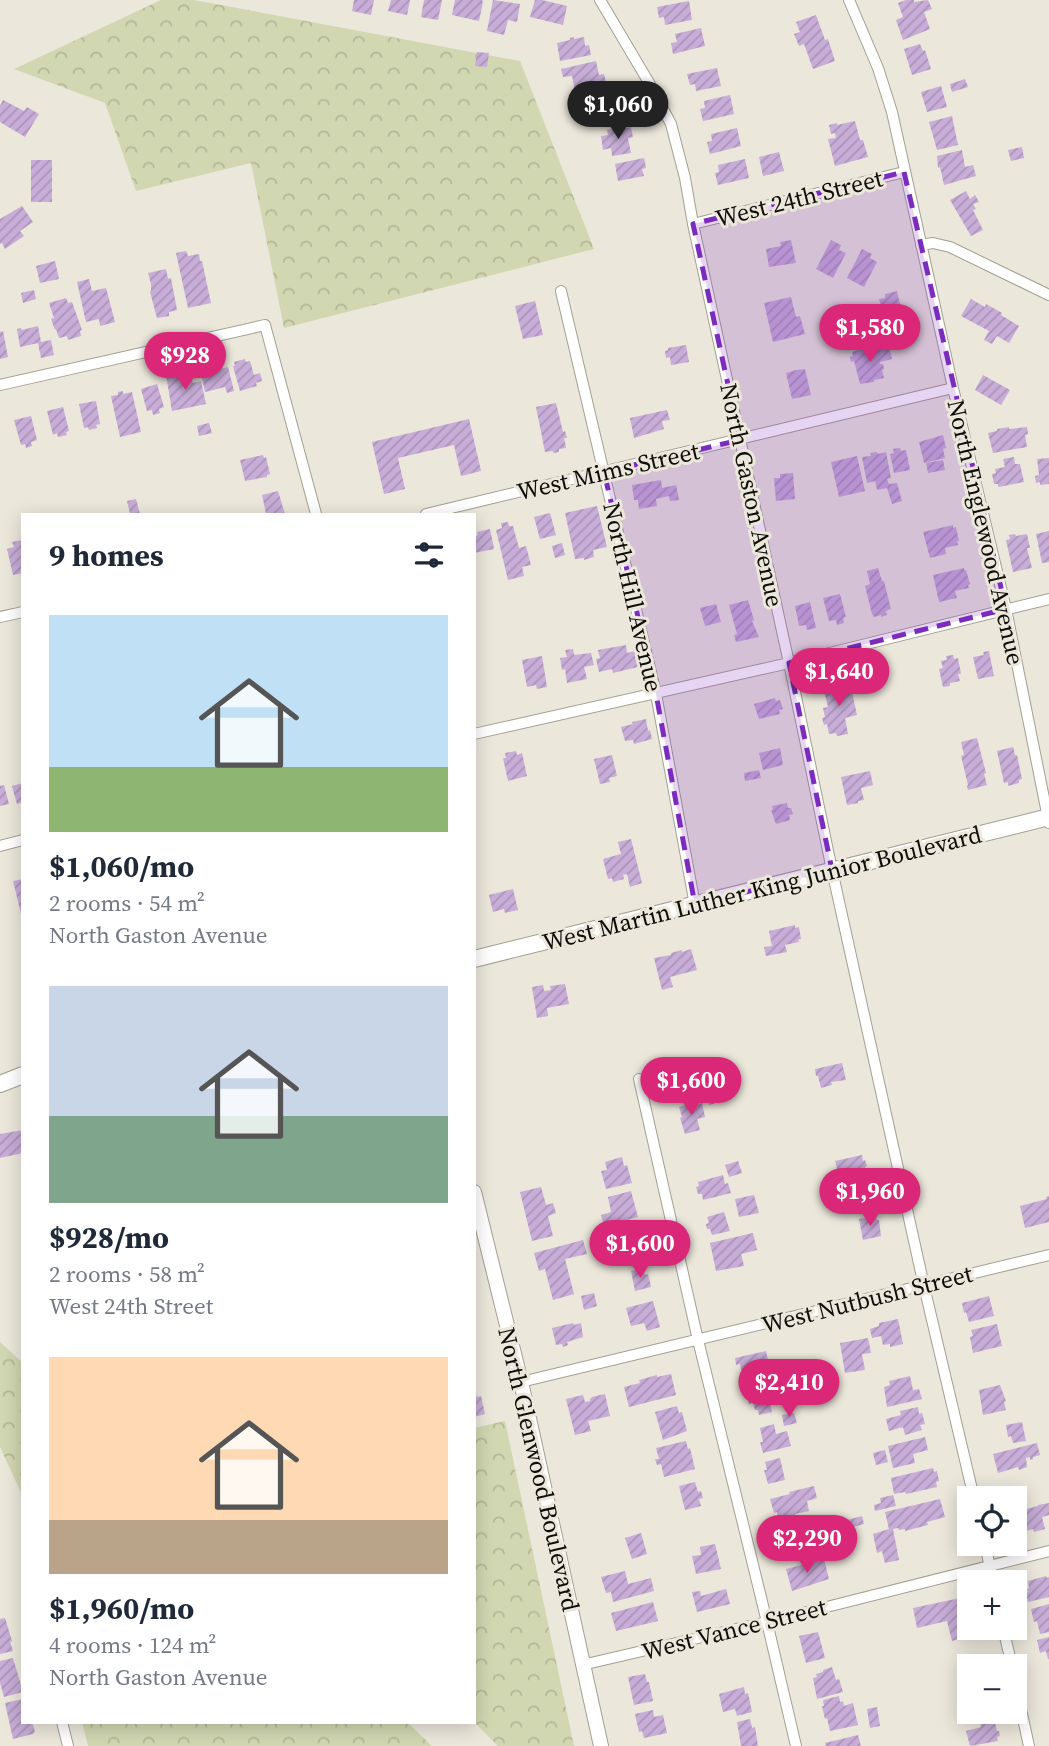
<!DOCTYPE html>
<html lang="en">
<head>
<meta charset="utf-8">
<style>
	:root { --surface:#fff; --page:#f2f2f3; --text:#1f2937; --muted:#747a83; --accent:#db2777 }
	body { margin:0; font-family:"Source Serif 4",serif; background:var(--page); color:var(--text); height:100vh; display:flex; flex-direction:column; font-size:26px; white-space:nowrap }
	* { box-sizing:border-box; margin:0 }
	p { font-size:23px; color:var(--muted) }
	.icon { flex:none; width:38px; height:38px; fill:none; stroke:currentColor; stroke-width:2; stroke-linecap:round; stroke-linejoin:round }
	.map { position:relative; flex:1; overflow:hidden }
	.details { position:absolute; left:21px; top:513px; width:455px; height:1211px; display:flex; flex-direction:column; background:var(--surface); border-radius:0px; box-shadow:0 4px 18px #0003 }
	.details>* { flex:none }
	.buttons { position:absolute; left:957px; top:1486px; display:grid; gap:14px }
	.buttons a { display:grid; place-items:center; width:70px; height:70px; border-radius:0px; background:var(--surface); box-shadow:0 4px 18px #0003; font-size:35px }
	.price { position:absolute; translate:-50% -60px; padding:0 16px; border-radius:24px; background:var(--accent); color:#fff; font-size:23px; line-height:46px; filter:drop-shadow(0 2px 4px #0008) }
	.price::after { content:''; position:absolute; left:50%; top:42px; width:21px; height:16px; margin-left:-10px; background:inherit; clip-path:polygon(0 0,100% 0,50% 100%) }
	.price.on { background:#222; color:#fff }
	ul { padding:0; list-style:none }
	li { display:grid; align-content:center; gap:14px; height:371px; padding:0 28px }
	li span { display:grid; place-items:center; height:217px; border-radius:0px; color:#555 }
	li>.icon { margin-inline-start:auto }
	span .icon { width:126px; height:126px; fill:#fffc; stroke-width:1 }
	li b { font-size:30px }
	h2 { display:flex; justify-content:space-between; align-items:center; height:84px; padding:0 28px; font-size:30px }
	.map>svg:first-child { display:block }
	.forest { fill:url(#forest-crowns) }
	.building { fill:url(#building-hatch) }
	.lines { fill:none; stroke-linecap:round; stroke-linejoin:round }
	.minor-casing { stroke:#a39f93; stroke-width:12 }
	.tertiary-casing { stroke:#a39f93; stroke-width:16 }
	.secondary-casing { stroke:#a39f93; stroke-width:18 }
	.minor { stroke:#fff; stroke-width:10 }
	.tertiary { stroke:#fff; stroke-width:14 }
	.secondary { stroke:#fff; stroke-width:16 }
	.marked { fill:#7b2cbf; fill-opacity:0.2; stroke:#7b2cbf; stroke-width:5; stroke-dasharray:14 9; stroke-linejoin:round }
	.labels { text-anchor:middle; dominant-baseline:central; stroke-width:6; stroke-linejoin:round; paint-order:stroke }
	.street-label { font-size:24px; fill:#0e0d09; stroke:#ece7db }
</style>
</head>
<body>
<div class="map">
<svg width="1049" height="1746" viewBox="0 0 1049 1746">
	<defs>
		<pattern id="forest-crowns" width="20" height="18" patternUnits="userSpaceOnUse" patternTransform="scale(1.75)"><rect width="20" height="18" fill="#d1d7b1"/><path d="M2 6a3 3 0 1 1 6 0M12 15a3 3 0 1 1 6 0" fill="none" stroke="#b2b797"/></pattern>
		<pattern id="building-hatch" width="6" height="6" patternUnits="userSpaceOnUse" patternTransform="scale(1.75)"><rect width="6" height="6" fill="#c7add7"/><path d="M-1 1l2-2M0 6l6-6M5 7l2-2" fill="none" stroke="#aa94b7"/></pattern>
	</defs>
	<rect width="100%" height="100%" fill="#ece7db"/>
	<path class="forest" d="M161,0H194L520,61L594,249L284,328L251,163L136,191L105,103L14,69Z
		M0,1342L23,1363V1497L0,1447Z
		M505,1421L574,1746H498L474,1722V1428Z
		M82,1722H407L432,1746H88Z"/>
	<path class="building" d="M354,0H374L371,15L352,11Z
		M391,0H410L407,15L388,11Z
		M424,0H442L438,20L421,17Z
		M455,0H482L483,2L479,21L452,15Z
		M493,0L520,4L517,22L508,20L504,35L487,31Z
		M535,0H542L567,6L563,25L530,17Z
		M906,0H914V2L928,0L932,9L924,12L930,29L903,40L896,20L903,17L898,3Z
		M689,1L692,20L665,25L664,17L659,18L657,7Z
		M816,15L825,40L828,39L835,61L813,69L804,44L799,46L794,34L800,32L796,22Z
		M701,28L705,46L673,54L671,43L677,42L675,34Z
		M574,37V39L584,37L585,46L589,45L591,55L560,61L557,43L570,40V38Z
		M920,44L923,51L925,50L931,69L912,75L904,49Z
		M477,52L489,53L487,67L475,66Z
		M596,61L599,75L604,74L608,90L593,93L592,91L581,93L580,89L575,90L572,76L563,77L561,69Z
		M717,68L721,86L696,91L695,84L690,85L687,74Z
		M965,79L968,87L952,92L950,84Z
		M941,86L947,107L927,112L921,92Z
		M617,93L620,108L625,107L627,117L603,123L598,97Z
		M730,95L734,114L703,121L700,109L705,108L704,101Z
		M3,100L24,111L27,107L39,114L25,137L0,122V106Z
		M952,116L958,145L937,150L929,122Z
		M855,121L860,140H863L868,157L835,166L828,139L836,138L835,133L831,134L829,125L837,123V125Z
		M625,127V128L631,127L633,137L628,138L631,153L612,156L611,148L603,150L601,136L608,135L607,130Z
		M737,128L741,146L710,154L707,142L712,141L711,134Z
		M1022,147L1024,158L1011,161L1008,150Z
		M962,150L965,167L973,165L976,176L944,185L940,167L938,168L937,156Z
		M779,152L784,171L763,176L759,157Z
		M644,158L646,168L642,169L644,176L618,181L615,164Z
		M745,159L749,178L718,185L715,173L719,172L718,165Z
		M31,160H52V202H31Z
		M966,191L970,199L975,195L979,202L973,204L976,209L973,210L983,230L971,236L950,200Z
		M22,206L33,222L20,231L24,236L5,249L2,243L0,244V219Z
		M791,240L796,263L769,267L766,249L781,246L780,242Z
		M831,240L841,245L839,250L846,253L833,278L816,269Z
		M862,249L872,254L870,258L877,262L864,287L847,278Z
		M186,251L188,256L199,254L200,261H202L211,303L188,308L176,253Z
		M55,261L59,279L40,283L36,266Z
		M166,269L168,279L171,278L177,310L169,312V316L157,318L150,292L151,291V284L148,273Z
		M89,279L92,291L106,288L115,322L100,326L99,319L86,322L77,282Z
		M34,290L36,299L23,303L21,293Z
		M897,291L904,322L886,326L879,299L885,298V294Z
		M791,297L796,317L800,316L805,334L773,342L764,303Z
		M66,298L68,303L72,302L82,330L80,331L81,336L68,340L67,336L59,338L56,329L55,330L51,319L54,318L49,303Z
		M971,299L985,307L986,304L1002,313L1001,315L1019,326L1009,343L997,336L992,344L984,340L989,331L961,316Z
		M535,301L543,335L523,339L515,306Z
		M38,326L41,342L51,340L54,355L41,358L38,343L20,347L17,329L21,328L22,330Z
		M3,331L8,357L0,359V332Z
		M686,345L689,362L671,365L670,357L666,358L665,351L668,350V348Z
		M870,347L871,351L889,347L892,359L880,362V364H883L884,369L882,370L884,378L874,380V382L860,384L854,361L851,362L850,357L853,356L852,352Z
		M245,359L246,362L250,361L254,375L260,373L262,381L256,383L257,386L240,391L233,366H235L234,362Z
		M228,367L234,391L227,393L225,387L205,392L201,374L208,372L207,370L212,369L213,371Z
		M805,369L811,395L792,399L786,373L796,370Z
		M180,372L182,380L191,378L193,383L201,381L206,404L172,411L166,375Z
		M983,375L1010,390L1001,405L975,390Z
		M157,384L164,407L159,409L160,413L153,415L152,410L147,411L141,389Z
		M123,391V394L132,392L141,432L120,437L111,396L118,395V392Z
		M96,401L100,424L96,425L97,428L89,430L88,427L84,428L79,404Z
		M556,403L563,432L565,431L567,438H564L566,448L559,449V452L553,453V451L545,452L536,407Z
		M63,407L69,431L66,432L67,435L58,437L57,433L53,435L47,411Z
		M667,410L670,420L662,421L664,429L634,438L630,418Z
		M31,416L37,440L31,442L32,446L26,448L25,444L21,445L14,420Z
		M469,419L481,471L461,476L454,445L398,458L405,489L384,494L372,442Z
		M209,423L212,433L199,436L197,426Z
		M1009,427V429L1027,427L1028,434L1025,435L1027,447L993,453L988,433L997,431V429Z
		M943,435L946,448L943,449L945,458L924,463L919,442Z
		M900,448L901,451L906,450L910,470L894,473L890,454L894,453L893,449Z
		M877,452L878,454L886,452L891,478L887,479L889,484L897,483L902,501L892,504L887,488L877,490L875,481L867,483L862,457L871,456L870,453Z
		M263,455L264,458L266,457L270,474L267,475V477L245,481L240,460Z
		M857,456L865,491L839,497L831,462Z
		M1014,457L1015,464H1020L1024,482L998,487V484H994L992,474L996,473L995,469L1005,467L1003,459Z
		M1049,458V484L1040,485V482L1036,483L1035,476L1039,475L1037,459Z
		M943,460L945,470L928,473L926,463Z
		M793,473L795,499L776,501L774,478H780V474Z
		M661,480L662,488L676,485L679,500L670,501L669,496L656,499L657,506L639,509L638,500H634L632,485Z
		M278,491L285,514H272V513L266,514L262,495Z
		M136,499L140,514H130L127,501Z
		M597,506L607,547L593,550L594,557L584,560V558L575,559L565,513Z
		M550,513L556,535L540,539L534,517Z
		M508,522L509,526H513L519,548L526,546L531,565L522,567L524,576L508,580L496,530L502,528L501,523Z
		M953,525V528L956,527L959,541H957L958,545L945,548L946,554L930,558L923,532Z
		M490,529L494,549L474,553V536L478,535L477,532Z
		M1049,531V562L1042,563L1036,534Z
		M1015,534L1016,536L1027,534L1030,548H1027L1032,568L1013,572L1006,540L1010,539L1009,535Z
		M23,540V573L13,575L7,549L14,547L12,542Z
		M562,543L565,555L555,558L552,546Z
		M878,568L882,581H884L891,609L886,611L887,615L881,617V615L874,617L872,614L865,586L870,584L867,571Z
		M964,568V570H966L970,584L968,585L969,588L955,591L957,598L939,602L933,575Z
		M840,594L846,617L843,618L844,623L837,625L836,620L829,621L823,598Z
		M748,600L754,620L752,621L759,637L736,642L734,635L737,634L729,605Z
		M810,602L816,628L807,630L806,625L799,626L795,606Z
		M716,604L721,622L705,626L700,608Z
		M626,645L627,653L635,651L638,667L613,673L612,669L599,672L596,659L600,658L598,650Z
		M573,649L574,655L591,653L594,665L584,667L587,679L567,683L565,669L562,670L560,658L567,657L565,650Z
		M989,651L994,676L978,679L973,657L984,655L983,652Z
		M953,655L954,659L958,658L961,674H958L960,681L950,683V686L943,687L939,669L943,668L941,661L947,660L946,656Z
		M542,656L547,687L537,689L536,685L527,687L522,660Z
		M850,683L857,715L845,718L848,734L837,736L836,733L829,734L827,724L824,725L822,718L825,717L823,708L828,707L823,687Z
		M775,698L776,701L780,700L783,709L779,710L780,714L759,719L754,704Z
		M646,719L648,731L650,730L652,739L634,744L633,740L625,741L621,727L633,724L632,722Z
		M977,738L986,773L984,774L987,785L968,790L967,786L968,785L961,756L964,755L961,742Z
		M1013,747L1015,755H1017L1022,779L1019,780V783L1008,786V782L1004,783L997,751Z
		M780,748L783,765L763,770L759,753Z
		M516,751L517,755L522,753L527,776L508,781L503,758H506L505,753Z
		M612,755L617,776L609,778L610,782L600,784L594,759Z
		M759,770L761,778L745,781L744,773Z
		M870,771L873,785L861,788L864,800L858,801V803L847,805L841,777Z
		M23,783V802L17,804L12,786Z
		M4,785L9,804L0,806V786Z
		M787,803L788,808H791L793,814L789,815L790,820L776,824L771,810H773L772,806Z
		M631,839L642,883L630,887L627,874L623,875L624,879L613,882L612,878L608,879L603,859L621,854L618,842Z
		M23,879V918H22L13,881Z
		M513,889L518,910L505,913L504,909L493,912L489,895Z
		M795,925V928L799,927L801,939L798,940L799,942L785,945L787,952L766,956L764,947L772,946L769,931Z
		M691,949L697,970L670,977L673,987L662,990L654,958L671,955V953L682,950V952Z
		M565,984L569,1004L547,1008L548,1016L537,1018L532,987L543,985L544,991L551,990L550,986Z
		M842,1063L846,1080L831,1082L832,1085L821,1088L818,1076H816L815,1069Z
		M691,1068L697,1087L695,1088L696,1093L685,1096L683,1091L676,1094L673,1085L671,1086L669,1080L672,1079L671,1073Z
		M719,1090L722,1101L709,1105L706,1094Z
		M693,1103L694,1106L702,1103L705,1117L697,1119L700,1130L685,1134L680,1118L682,1117L679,1107Z
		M23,1130V1153L0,1158V1134Z
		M862,1155L863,1161L865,1160L867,1166L865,1167L866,1173L840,1180L835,1161Z
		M622,1157L624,1166L627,1165L632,1183L606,1189L601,1171L607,1170L605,1162Z
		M738,1161L742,1173L729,1177L725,1165Z
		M723,1175L725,1184L728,1183L731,1193L703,1200L702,1194H698L696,1187L699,1186L698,1182Z
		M541,1187L546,1205L553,1203L556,1213L548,1216L553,1236L532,1241L520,1192Z
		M631,1191L638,1217L604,1226L601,1215L611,1212L608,1197Z
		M754,1195L759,1213L739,1217L735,1199Z
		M1049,1196V1222L1025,1228L1020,1206L1047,1199L1046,1197Z
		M724,1212L730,1231L712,1235L710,1229H707L706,1224L709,1223L707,1217Z
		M876,1216L877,1220H879L881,1236L863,1240L859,1219Z
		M640,1228L646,1247H644L646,1254L622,1260L616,1235Z
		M753,1233L757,1250L741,1254L744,1266L716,1271L710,1243Z
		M583,1240L587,1254L565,1259L574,1294L553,1300L545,1269L539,1271L534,1253Z
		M643,1268L645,1275L648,1274L651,1287L635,1291L631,1271Z
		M594,1293L597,1306L584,1310L581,1296Z
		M989,1296L994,1316L969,1322L966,1312L964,1313L962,1303Z
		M653,1301L660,1327L647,1331L644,1323L631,1326L626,1308Z
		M898,1319L903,1344L890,1347V1344L883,1345L881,1336L872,1338L870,1329L879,1326V1323Z
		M573,1323L574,1325L581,1323L583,1337L567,1342L568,1345L563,1347L562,1344L556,1345L552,1328Z
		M997,1324L1002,1346L973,1353L970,1337L973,1336L971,1330Z
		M868,1338L871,1353L862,1354L865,1370L845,1373L840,1343Z
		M766,1351L771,1373L743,1379L740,1364L736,1365L735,1358Z
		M671,1374L676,1395L629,1407L624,1387L640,1383L639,1380L657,1375V1377Z
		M910,1376L913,1390L919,1389L922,1399L887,1407L884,1387L890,1385L889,1381Z
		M774,1385L776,1395L769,1397L772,1412L759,1415L758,1410H755L753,1403L749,1404L746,1392Z
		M1000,1385L1006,1401L1004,1402L1006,1410L983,1415L979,1390Z
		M474,1388L477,1397L481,1396L485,1414L474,1417Z
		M605,1394L610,1416L588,1421L591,1431L575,1435L566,1399L583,1395L585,1402L590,1401V1399L592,1397Z
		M677,1406L679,1413L682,1412L687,1431L663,1440L655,1412Z
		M918,1407L919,1414L922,1413L925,1424L920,1425L922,1430L905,1435L903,1427L889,1431L886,1419L901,1415L900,1411Z
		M794,1413L797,1423L784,1426L782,1415Z
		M1022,1422L1026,1441L1013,1443L1011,1436L1008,1437L1006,1425Z
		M774,1424L776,1434L787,1431L791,1446L763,1453L760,1442H763L760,1428Z
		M925,1437L928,1450L913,1454L915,1463L893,1468L888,1446Z
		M686,1441L688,1449L690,1448L695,1469L664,1477L661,1464L657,1465L655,1459H659L656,1448Z
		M1037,1443L1040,1455L1033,1457V1459L1030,1460V1457L1026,1458L1027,1467L1019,1470L1018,1467L998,1473L993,1454Z
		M885,1450L888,1462L876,1465L873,1453Z
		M780,1458L785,1480L768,1484L764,1470H767L765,1462Z
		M933,1468L934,1472L937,1471L939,1481L936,1482L937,1487L906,1494L905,1492L894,1494L891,1478Z
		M695,1482L698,1492L701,1491L703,1498L699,1499L701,1506L685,1510L679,1486Z
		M814,1486L817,1498L807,1501L809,1511L795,1514L797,1520L779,1524L777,1512L774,1513L770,1499L790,1494L789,1492Z
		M893,1495L896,1506L875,1511L874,1505L881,1503L880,1498Z
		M940,1499L945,1517L927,1522L928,1525L905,1531V1529L899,1530L898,1528L893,1529L899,1560L885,1563L882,1551L877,1553L873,1534L889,1529L885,1512Z
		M1049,1503V1515L1042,1517L1045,1529L1034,1532L1033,1529L1015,1534V1512L1038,1506V1505Z
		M862,1516L864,1524L849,1528L847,1520Z
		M799,1525L804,1553L785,1557L779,1529Z
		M641,1533L647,1554L632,1559L625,1538Z
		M715,1544L721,1569L696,1574L692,1556L701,1555L700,1547Z
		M824,1559L829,1579L792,1591L786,1569Z
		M625,1571L628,1584L651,1578L654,1591L613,1602L611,1592L606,1593L601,1577Z
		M1046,1576L1047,1578L1049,1577V1597L1028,1602L1026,1593L1028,1592L1027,1589L1029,1588L1028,1581Z
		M726,1589L730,1604L697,1612L692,1592L700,1591L701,1596Z
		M960,1598L968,1637L952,1641L947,1621L917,1628L913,1608Z
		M653,1602L658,1621L616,1631L611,1613Z
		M1049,1604V1632L1040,1634L1037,1621L1034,1622L1031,1609Z
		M5,1618L12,1641L10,1642L13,1651L0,1654V1619Z
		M818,1632L825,1658L806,1663L799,1636Z
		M1049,1637V1659H1048L1046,1651L1040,1653L1037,1640Z
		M13,1658L23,1692L4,1697L0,1683V1661Z
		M832,1667L836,1680L839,1679L843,1692L817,1699L813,1678L817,1677L816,1674L823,1672V1670Z
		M645,1674L647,1682H649L653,1701L634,1705L628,1677Z
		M744,1687L745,1694L748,1693L752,1712L737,1716L735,1709L723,1712L719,1694Z
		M839,1696L840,1702L843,1701L844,1706L853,1703L858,1725L830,1731L827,1718L825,1719L822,1706H824L823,1700Z
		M23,1699V1722H32L35,1732L33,1734L13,1739L5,1703Z
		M877,1707L880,1726L870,1728L867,1709Z
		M653,1710L654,1717L663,1715L667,1733L644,1738L642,1731L639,1732L635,1714Z
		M994,1717L997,1731H999L1000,1736L997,1737L998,1741L970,1746L966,1731L981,1727L979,1720Z
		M750,1719L752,1728L755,1727L758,1746H741L737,1722Z
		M858,1735L861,1746H826L825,1743Z"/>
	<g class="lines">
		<defs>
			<path id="minor" d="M600,0L651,86L671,124L685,178L693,224L789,663L832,870L924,1286L974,1498
				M849,0L878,68L892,112L953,388L1006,609L1049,823
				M693,224L904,172
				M921,245L933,243L950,247L1049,295
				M561,291L656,694L695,905
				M0,385L265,325L316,514
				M426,514L953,388
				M0,617L23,612
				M474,734L789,663L1049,599
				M0,846L23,840
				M639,1079L698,1340L767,1622L796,1746
				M521,1382L1049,1255
				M985,1544L993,1582
				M1003,1628L1012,1666
				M582,1665L767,1622L1049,1551
				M1015,1682L1029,1746
				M62,1722L68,1746"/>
			<path id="tertiary" d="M474,1192L521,1382L601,1746"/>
			<path id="secondary" d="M474,959L1049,817
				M0,1084L23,1075"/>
		</defs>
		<use href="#minor" class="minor-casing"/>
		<use href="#tertiary" class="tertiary-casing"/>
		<use href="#secondary" class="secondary-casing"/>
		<use href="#minor" class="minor"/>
		<use href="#tertiary" class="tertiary"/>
		<use href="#secondary" class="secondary"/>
	</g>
	<path class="marked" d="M904,172L1006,609L789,663L832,870L695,905L656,694L604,472L740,440L693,224Z"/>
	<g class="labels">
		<g class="street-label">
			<text transform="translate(799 198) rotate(-14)">West 24th Street</text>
			<text transform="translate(608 471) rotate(-13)">West Mims Street</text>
			<text transform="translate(752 495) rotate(78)">North Gaston Avenue</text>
			<text transform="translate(986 532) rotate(77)">North Englewood Avenue</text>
			<text transform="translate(633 597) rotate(77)">North Hill Avenue</text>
			<text transform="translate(762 888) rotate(-14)">West Martin Luther King Junior Boulevard</text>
			<text transform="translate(867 1299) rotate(-14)">West Nutbush Street</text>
			<text transform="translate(539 1469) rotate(77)">North Glenwood Boulevard</text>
			<text transform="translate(734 1629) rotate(-14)">West Vance Street</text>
		</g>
	</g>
</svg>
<div class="buttons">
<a><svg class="icon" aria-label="locate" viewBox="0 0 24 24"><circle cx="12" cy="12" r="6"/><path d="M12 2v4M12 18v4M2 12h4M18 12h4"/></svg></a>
<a>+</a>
<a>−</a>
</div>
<b class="price on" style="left:618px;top:141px">$1,060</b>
<b class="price" style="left:870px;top:364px">$1,580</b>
<b class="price" style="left:185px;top:392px">$928</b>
<b class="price" style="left:839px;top:708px">$1,640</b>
<b class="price" style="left:691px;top:1117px">$1,600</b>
<b class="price" style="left:870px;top:1228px">$1,960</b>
<b class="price" style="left:640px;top:1280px">$1,600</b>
<b class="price" style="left:789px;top:1419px">$2,410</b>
<b class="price" style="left:807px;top:1575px">$2,290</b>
<section class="details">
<h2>9 homes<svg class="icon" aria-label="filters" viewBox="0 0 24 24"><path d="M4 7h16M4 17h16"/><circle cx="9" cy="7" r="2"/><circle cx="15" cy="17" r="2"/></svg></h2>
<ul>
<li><span style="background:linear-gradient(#bfe0f5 70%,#8fb573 0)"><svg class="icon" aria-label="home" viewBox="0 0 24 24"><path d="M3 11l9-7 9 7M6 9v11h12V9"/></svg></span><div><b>$1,060/mo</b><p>2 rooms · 54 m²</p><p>North Gaston Avenue</p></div></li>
<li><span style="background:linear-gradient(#c9d6e8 60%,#7fa58c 0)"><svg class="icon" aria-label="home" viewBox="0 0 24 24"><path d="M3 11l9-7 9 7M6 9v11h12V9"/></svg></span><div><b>$928/mo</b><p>2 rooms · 58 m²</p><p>West 24th Street</p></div></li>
<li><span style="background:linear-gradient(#ffd9b3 75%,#b9a48a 0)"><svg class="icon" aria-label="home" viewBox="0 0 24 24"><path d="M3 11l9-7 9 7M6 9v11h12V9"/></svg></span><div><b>$1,960/mo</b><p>4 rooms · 124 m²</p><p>North Gaston Avenue</p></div></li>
</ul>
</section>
</div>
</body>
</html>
